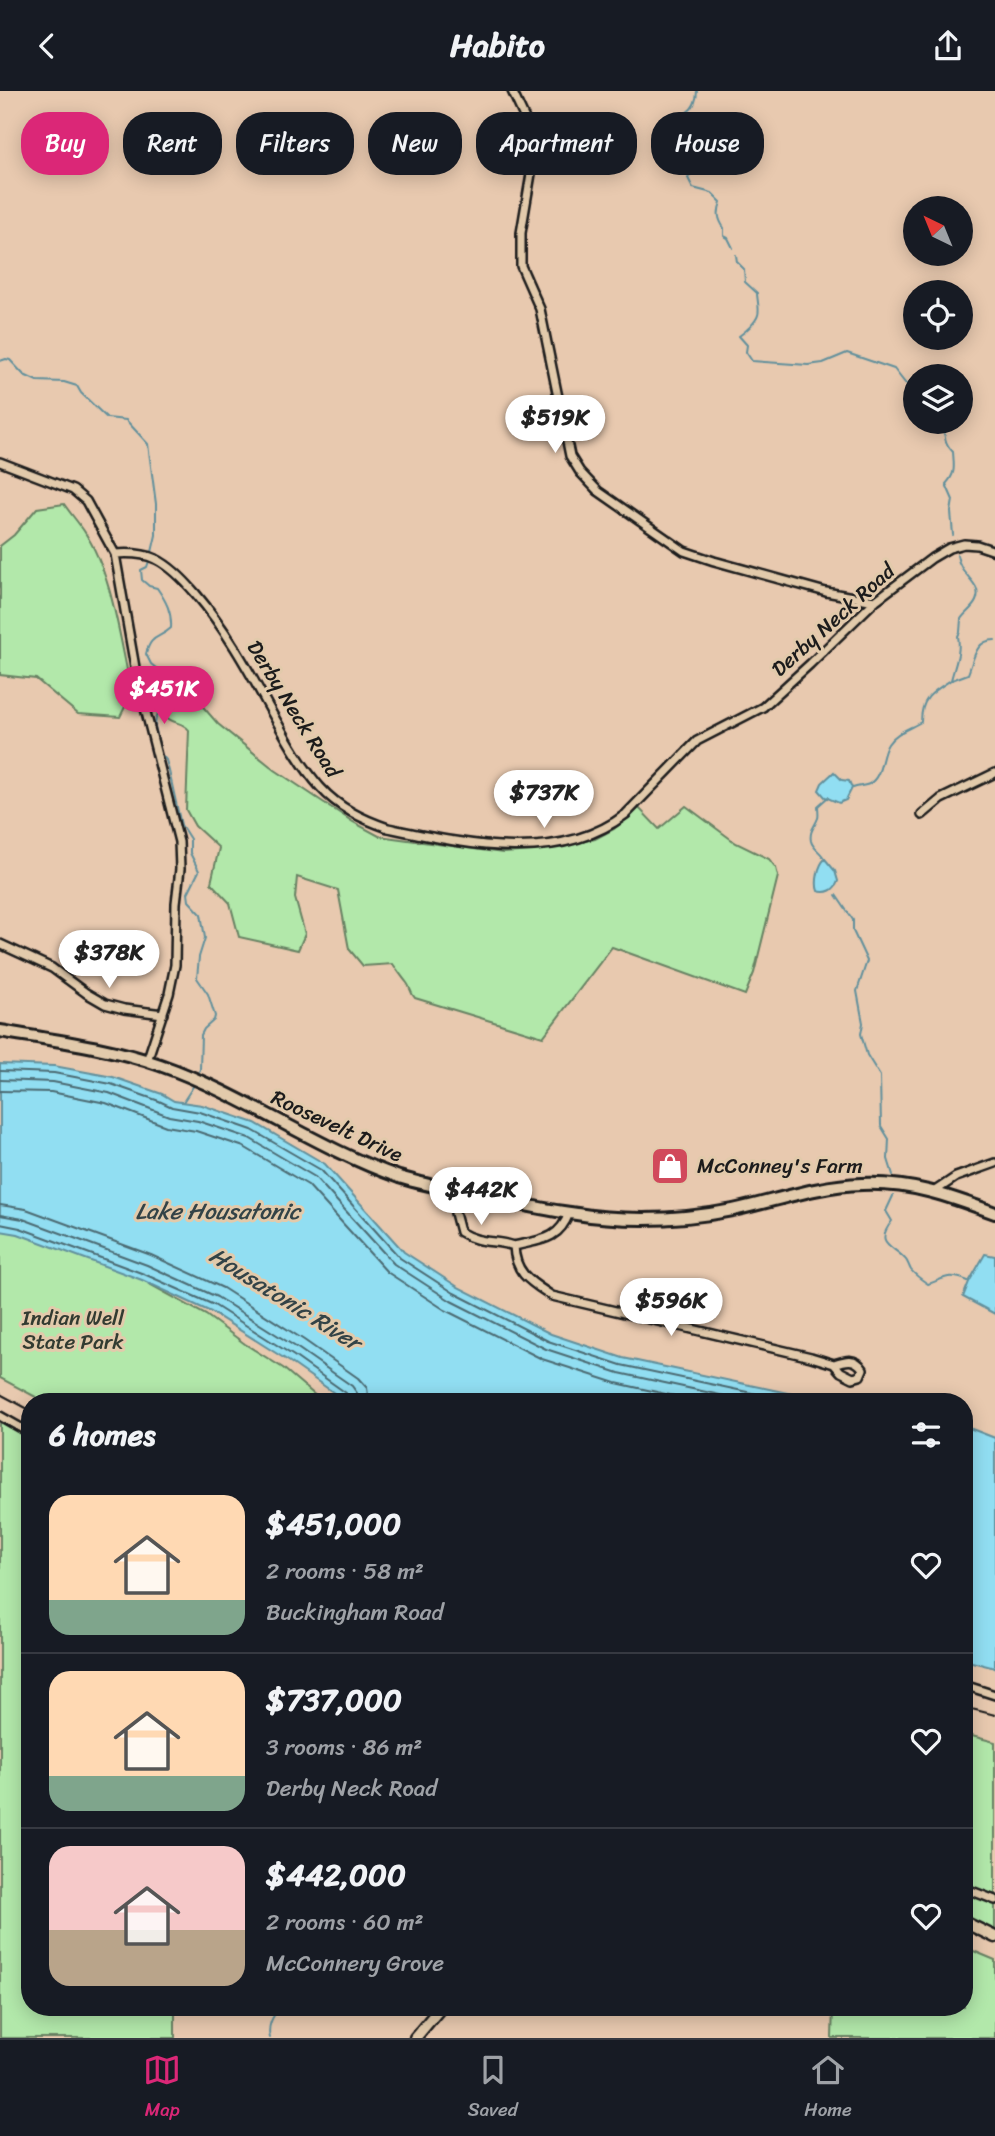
<!DOCTYPE html>
<html lang="en">
<head>
<meta charset="utf-8">
<style>
	:root { --surface:#171b24; --page:#242831; --text:#f1f3f6; --muted:#9ea1a6; --line:#363941; --accent:#db2777 }
	body { margin:0; font-family:Sriracha,sans-serif; background:var(--page); color:var(--text); height:100vh; display:flex; flex-direction:column; font-size:26px; white-space:nowrap }
	* { box-sizing:border-box; margin:0 }
	p { font-size:23px; color:var(--muted) }
	.icon { flex:none; width:38px; height:38px; fill:none; stroke:currentColor; stroke-width:2; stroke-linecap:round; stroke-linejoin:round }
	.map { position:relative; flex:1; overflow:hidden }
	.drawer { position:absolute; left:21px; top:1302px; width:952px; height:623px; display:flex; flex-direction:column; background:var(--surface); border-radius:28px; box-shadow:0 4px 18px #0003 }
	.drawer>* { flex:none }
	.guide { position:absolute; left:21px; top:21px; width:954px; height:63px; display:flex; gap:14px }
	.needle { width:46px; rotate:317deg }
	.buttons { position:absolute; left:903px; top:105px; display:grid; gap:14px }
	.buttons a { display:grid; place-items:center; width:70px; height:70px; border-radius:50%; background:var(--surface); box-shadow:0 4px 18px #0003; font-size:35px }
	.price { position:absolute; translate:-50% -60px; padding:0 16px; border-radius:24px; background:#fff; color:#222; font-size:23px; line-height:46px; filter:drop-shadow(0 2px 4px #0008) }
	.price::after { content:''; position:absolute; left:50%; top:42px; width:21px; height:16px; margin-left:-10px; background:inherit; clip-path:polygon(0 0,100% 0,50% 100%) }
	.price.selected { background:var(--accent); color:#fff }
	ul { padding:0; list-style:none }
	li { display:flex; align-items:center; gap:21px; height:175px; padding:0 28px }
	li+li { border-top:2px solid var(--line) }
	li span { display:grid; place-items:center; flex:none; width:196px; height:140px; border-radius:21px; color:#555 }
	li>.icon { margin-inline-start:auto }
	span .icon { width:84px; height:84px; fill:#fffc; stroke-width:1 }
	li b { font-size:30px }
	h2 { display:flex; justify-content:space-between; align-items:center; height:84px; padding:0 28px; font-size:30px }
	.chip { padding:0 24px; border-radius:28px; background:var(--surface); box-shadow:0 4px 18px #0003; font-size:24px; line-height:63px }
	.chip.selected { background:var(--accent); color:#fff }
	header { display:flex; justify-content:space-between; align-items:center; height:91px; padding:0 28px; background:var(--surface); font-size:32px; font-weight:700 }
	.tabs { display:flex; justify-content:space-around; align-items:center; height:98px; border-top:2px solid var(--line); background:var(--surface); font-size:19px; color:var(--muted) }
	.tabs a { display:grid; justify-items:center; gap:4px }
	.tabs .selected { color:var(--accent) }
	.map>svg:first-child { display:block }
	.green { fill:#b2e8aa; stroke:#678263; stroke-width:2 }
	.water { fill:#91def2; stroke:#62909c; stroke-width:2 }
	.lines { fill:none; stroke-linecap:round; stroke-linejoin:round }
	.shore { stroke:#4b6a72; stroke-width:2 }
	.stream { stroke:#62909c; stroke-width:2 }
	.street-casing { stroke:#1c1c1c; stroke-width:12 }
	.secondary-casing { stroke:#1c1c1c; stroke-width:15 }
	.primary-casing { stroke:#1c1c1c; stroke-width:16 }
	.street { stroke:#e2caab; stroke-width:7 }
	.secondary { stroke:#e2caab; stroke-width:10 }
	.primary { stroke:#e2caab; stroke-width:10 }
	.rail { stroke:#1c1c1c; stroke-width:2 }
	.labels { text-anchor:middle; dominant-baseline:central; stroke-width:6; stroke-linejoin:round; paint-order:stroke }
	.street-label { font-size:21px; fill:#1c1c1c; stroke:#e2caab }
	.poi-label { font-size:21px; fill:#1c1c1c; stroke:#e2caab; text-anchor:start }
	.park-label { font-size:21px; fill:#323b31; stroke:#e2caab }
	.water-label { font-size:23px; font-style:italic; fill:#334347; stroke:#e2caab }
</style>
</head>
<body>
<header><svg class="icon" aria-label="back" viewBox="0 0 24 24"><path d="M15 5l-7 7 7 7"/></svg>Habito<svg class="icon" aria-label="share" viewBox="0 0 24 24"><path d="M12 15V3M7 8l5-5 5 5M5 13v7h14v-7"/></svg></header>
<div class="map">
<svg width="995" height="1947" viewBox="0 0 995 1947">
	<rect width="100%" height="100%" fill="#e8c9af"/>
	<filter id="ink" filterUnits="userSpaceOnUse"><feTurbulence type="fractalNoise" baseFrequency=".0143" numOctaves="2"/><feDisplacementMap in="SourceGraphic" scale="14" xChannelSelector="R" yChannelSelector="G"/><feConvolveMatrix kernelMatrix="1 2 1 2 8 2 1 2 1" color-interpolation-filters="sRGB"/></filter>
	<g filter="url(#ink)">
		<path class="green" d="M64,413C70,422 78,431 84,440C113,484 120,551 132,602L120,626L78,623L36,588L0,584V455L14,444L37,417Z
			M175,603H192L218,633L275,679L353,731L379,745L503,762L535,760L595,748L614,738L639,717L659,738L686,715L736,752L769,768L776,777L778,785L754,882L745,904L612,856L543,946L415,907C410,902 411,897 407,892C402,886 398,880 393,873L363,875L349,858L338,799L297,786L295,807L305,843L298,859L239,846L230,812L211,792L219,757L195,735L186,719L189,639C182,630 174,634 165,625L167,617Z
			M0,1132L139,1183L151,1194L206,1224L245,1253L283,1277L323,1311H45L0,1287Z
			M0,1324L30,1340V1916H175V1947H0Z
			M964,1643L995,1651V1848L964,1834Z
			M964,1856L995,1869V1947H832L833,1916H964Z"/>
		<path class="water" d="M834,681L842,689L849,690L852,697L846,709L839,712L825,706L819,699L822,692Z
			M825,768L835,780L838,790C835,799 827,803 818,800C815,792 818,774 825,768Z
			M0,973L54,975L113,986L162,1003L174,1010L202,1014L255,1032L325,1073L404,1161L458,1196L551,1243L623,1267L830,1311H347L290,1271L211,1221L142,1189L18,1143L0,1140Z
			M985,1163L995,1165V1223L963,1206L969,1191Z
			M964,1335L995,1347V1577L964,1569Z"/>
		<g class="lines">
			<path class="shore" d="M0,980L54,982L111,993L159,1010L172,1016L200,1021L252,1039L321,1079L400,1167L454,1202L548,1250L621,1274L794,1311
				M0,989L53,991L109,1002L169,1025L198,1030L249,1047L315,1086L394,1173L451,1210L546,1258L619,1282L752,1311
				M0,1000L51,1001L106,1012L166,1035L196,1040L244,1056L308,1094L387,1181L445,1219L542,1268L616,1292L702,1311
				M0,1114L26,1118L151,1164L223,1197L304,1249L358,1287L367,1297L369,1311
				M0,1124L23,1128L147,1174L217,1206L299,1258L352,1295L357,1302L358,1311
				M0,1133L20,1137L144,1183L214,1214L294,1265L346,1302L350,1311"/>
			<path class="stream" d="M697,0C697,8 694,17 687,21L691,49L696,59L694,65L695,78L688,87L693,97L712,102L721,111C717,122 718,128 724,137V145L728,147L733,157
				M736,164L737,171L744,178L745,191L757,202C757,208 760,218 758,224C756,231 745,241 739,245L747,254L746,261L752,270L808,274L823,272L847,262L894,278L905,292L915,298
				M0,270L6,268L10,269L24,284L37,290L64,291L77,295L81,302L107,327L126,329L148,353L156,413V444L152,461
				M944,331C944,344 944,352 953,361C954,376 956,382 946,393L953,409L951,421L953,444
				M149,470L147,476L141,479L142,489L149,495L157,497C166,510 172,521 171,537C158,549 151,543 146,563L151,573L161,581
				M164,586L167,604L156,627L155,635L161,663L166,669L169,680L181,734L190,748V762L199,780L188,802L189,810L201,823L205,847L199,866L197,887L208,903L215,925L214,929L204,938L201,944L200,978L198,983
				M952,589L968,583C974,568 975,549 995,549
				M853,697C858,695 865,695 869,693C883,685 880,665 888,653C896,641 909,638 921,631C921,607 932,601 951,589C955,573 961,562 958,545L960,541L961,528C965,522 973,517 976,510C984,492 960,486 957,464
				M825,769C822,761 813,758 811,750C809,740 815,735 818,727C819,725 818,718 818,715L828,706
				M836,804L853,829V840L867,870L857,900L863,932L861,943L867,964L880,985L881,1035L889,1048L888,1068L893,1084
				M183,1011L194,994
				M893,1105L886,1120L892,1130C873,1154 894,1154 906,1169C908,1171 909,1176 911,1179C915,1184 922,1189 928,1193C946,1187 949,1182 968,1190
				M270,1947C267,1935 272,1926 280,1916"/>
			<defs>
				<path id="street" d="M512,0L525,28L532,48L533,71L521,142V175L540,218L570,365L580,381L598,400L684,460L714,470L826,501L875,510
					M0,371L73,399L86,410L115,463L136,582L179,751L180,778L176,812L175,874L169,903L147,970
					M115,463C129,462 143,462 156,468C172,476 185,490 196,503C225,537 247,576 268,615C284,643 299,672 320,696C339,717 362,728 388,737C464,753 559,775 626,723L697,650L763,616L810,573L875,510L932,467L949,457L964,453L977,454L995,460
					M922,724L941,708L995,682
					M0,853L52,877L86,902L105,913L124,918L163,923
					M935,1100L956,1086L995,1072
					M460,1101L455,1122L460,1141C481,1154 493,1148 514,1155
					M569,1122C559,1150 539,1149 514,1155C515,1183 531,1191 552,1205L811,1266L834,1273L841,1281L853,1287L860,1285L863,1278C855,1266 846,1269 834,1273
					M0,1325L30,1342
					M964,1594L995,1604
					M964,1797L995,1809"/>
				<path id="secondary" d="M964,1831L995,1846
					M415,1947L441,1916"/>
				<path id="primary" d="M0,940C53,949 109,956 160,974C243,1003 316,1057 399,1086C428,1095 458,1100 487,1106C514,1112 542,1118 570,1122C624,1131 678,1130 733,1119C775,1110 818,1094 862,1093C911,1091 949,1105 995,1122"/>
			</defs>
			<use href="#street" class="street-casing"/>
			<use href="#secondary" class="secondary-casing"/>
			<use href="#primary" class="primary-casing"/>
			<use href="#street" class="street"/>
			<use href="#secondary" class="secondary"/>
			<use href="#primary" class="primary"/>
			<path class="rail" d="M0,1303L30,1319
				M964,1616L995,1624"/>
		</g>
	</g>
	<defs>
		<symbol id="shop-square" viewBox="-11 -11 22 22"><rect x="-9" y="-9" width="18" height="18" rx="4" fill="#d1495b" stroke="#e2caab"/><path d="M-5-2.5h2.3a2.7 3.5 0 0 1 5.4 0H5L5.5 6h-11ZM-1.5-2.5h3a1.5 2.3 0 0 0-3 0Z" fill="#fff"/></symbol>
	</defs>
	<g fill-rule="evenodd">
		<use href="#shop-square" x="648" y="1053" width="44" height="44"/>
	</g>
	<g class="labels">
		<g class="street-label">
			<text transform="translate(833 529) rotate(-42)">Derby Neck Road</text>
			<text transform="translate(294 618) rotate(58)">Derby Neck Road</text>
			<text transform="translate(337 1035) rotate(25)">Roosevelt Drive</text>
		</g>
		<g class="poi-label">
			<text x="697" y="1075">McConney's Farm</text>
		</g>
		<g class="park-label">
			<text x="73" y="1227">Indian Well<tspan x="73" dy="24">State Park</tspan></text>
		</g>
		<g class="water-label">
			<text x="218" y="1120">Lake Housatonic</text>
			<text transform="translate(285 1208) rotate(32)">Housatonic River</text>
		</g>
	</g>
</svg>
<div class="buttons">
<a><svg class="needle" viewBox="-14 -14 28 28"><path d="M0-13l5 13h-10z" fill="#e53935"/><path d="M0 13l5-13h-10z" fill="#9ea1a6"/></svg></a>
<a><svg class="icon" aria-label="locate" viewBox="0 0 24 24"><circle cx="12" cy="12" r="6"/><path d="M12 2v4M12 18v4M2 12h4M18 12h4"/></svg></a>
<a><svg class="icon" aria-label="layers" viewBox="0 0 24 24"><path d="M12 4l9 5-9 5-9-5zM3 14l9 5 9-5"/></svg></a>
</div>
<b class="price" style="left:555px;top:364px">$519K</b>
<b class="price selected" style="left:164px;top:635px">$451K</b>
<b class="price" style="left:544px;top:739px">$737K</b>
<b class="price" style="left:109px;top:899px">$378K</b>
<b class="price" style="left:481px;top:1136px">$442K</b>
<b class="price" style="left:671px;top:1247px">$596K</b>
<div class="guide">
<a class="chip selected">Buy</a>
<a class="chip">Rent</a>
<a class="chip">Filters</a>
<a class="chip">New</a>
<a class="chip">Apartment</a>
<a class="chip">House</a>
</div>
<section class="drawer">
<h2>6 homes<svg class="icon" aria-label="filters" viewBox="0 0 24 24"><path d="M4 7h16M4 17h16"/><circle cx="9" cy="7" r="2"/><circle cx="15" cy="17" r="2"/></svg></h2>
<ul>
<li><span style="background:linear-gradient(#ffd9b3 75%,#7fa58c 0)"><svg class="icon" aria-label="home" viewBox="0 0 24 24"><path d="M3 11l9-7 9 7M6 9v11h12V9"/></svg></span><div><b>$451,000</b><p>2 rooms · 58 m²</p><p>Buckingham Road</p></div><svg class="icon" aria-label="heart" viewBox="0 0 24 24"><path d="M12 20l-8-8c-3-5 5-10 8-4 3-6 11-1 8 4z"/></svg></li>
<li><span style="background:linear-gradient(#ffd9b3 75%,#7fa58c 0)"><svg class="icon" aria-label="home" viewBox="0 0 24 24"><path d="M3 11l9-7 9 7M6 9v11h12V9"/></svg></span><div><b>$737,000</b><p>3 rooms · 86 m²</p><p>Derby Neck Road</p></div><svg class="icon" aria-label="heart" viewBox="0 0 24 24"><path d="M12 20l-8-8c-3-5 5-10 8-4 3-6 11-1 8 4z"/></svg></li>
<li><span style="background:linear-gradient(#f6c9c9 60%,#b9a48a 0)"><svg class="icon" aria-label="home" viewBox="0 0 24 24"><path d="M3 11l9-7 9 7M6 9v11h12V9"/></svg></span><div><b>$442,000</b><p>2 rooms · 60 m²</p><p>McConnery Grove</p></div><svg class="icon" aria-label="heart" viewBox="0 0 24 24"><path d="M12 20l-8-8c-3-5 5-10 8-4 3-6 11-1 8 4z"/></svg></li>
</ul>
</section>
</div>
<nav class="tabs">
<a class="selected"><svg class="icon" aria-label="map" viewBox="0 0 24 24"><path d="M3 6l6-2 6 2 6-2v14l-6 2-6-2-6 2zM9 4v14M15 6v14"/></svg>Map</a>
<a><svg class="icon" aria-label="saved" viewBox="0 0 24 24"><path d="M7 4h10v16l-5-4-5 4z"/></svg>Saved</a>
<a><svg class="icon" aria-label="home" viewBox="0 0 24 24"><path d="M3 11l9-7 9 7M6 9v11h12V9"/></svg>Home</a>
</nav>
</body>
</html>
